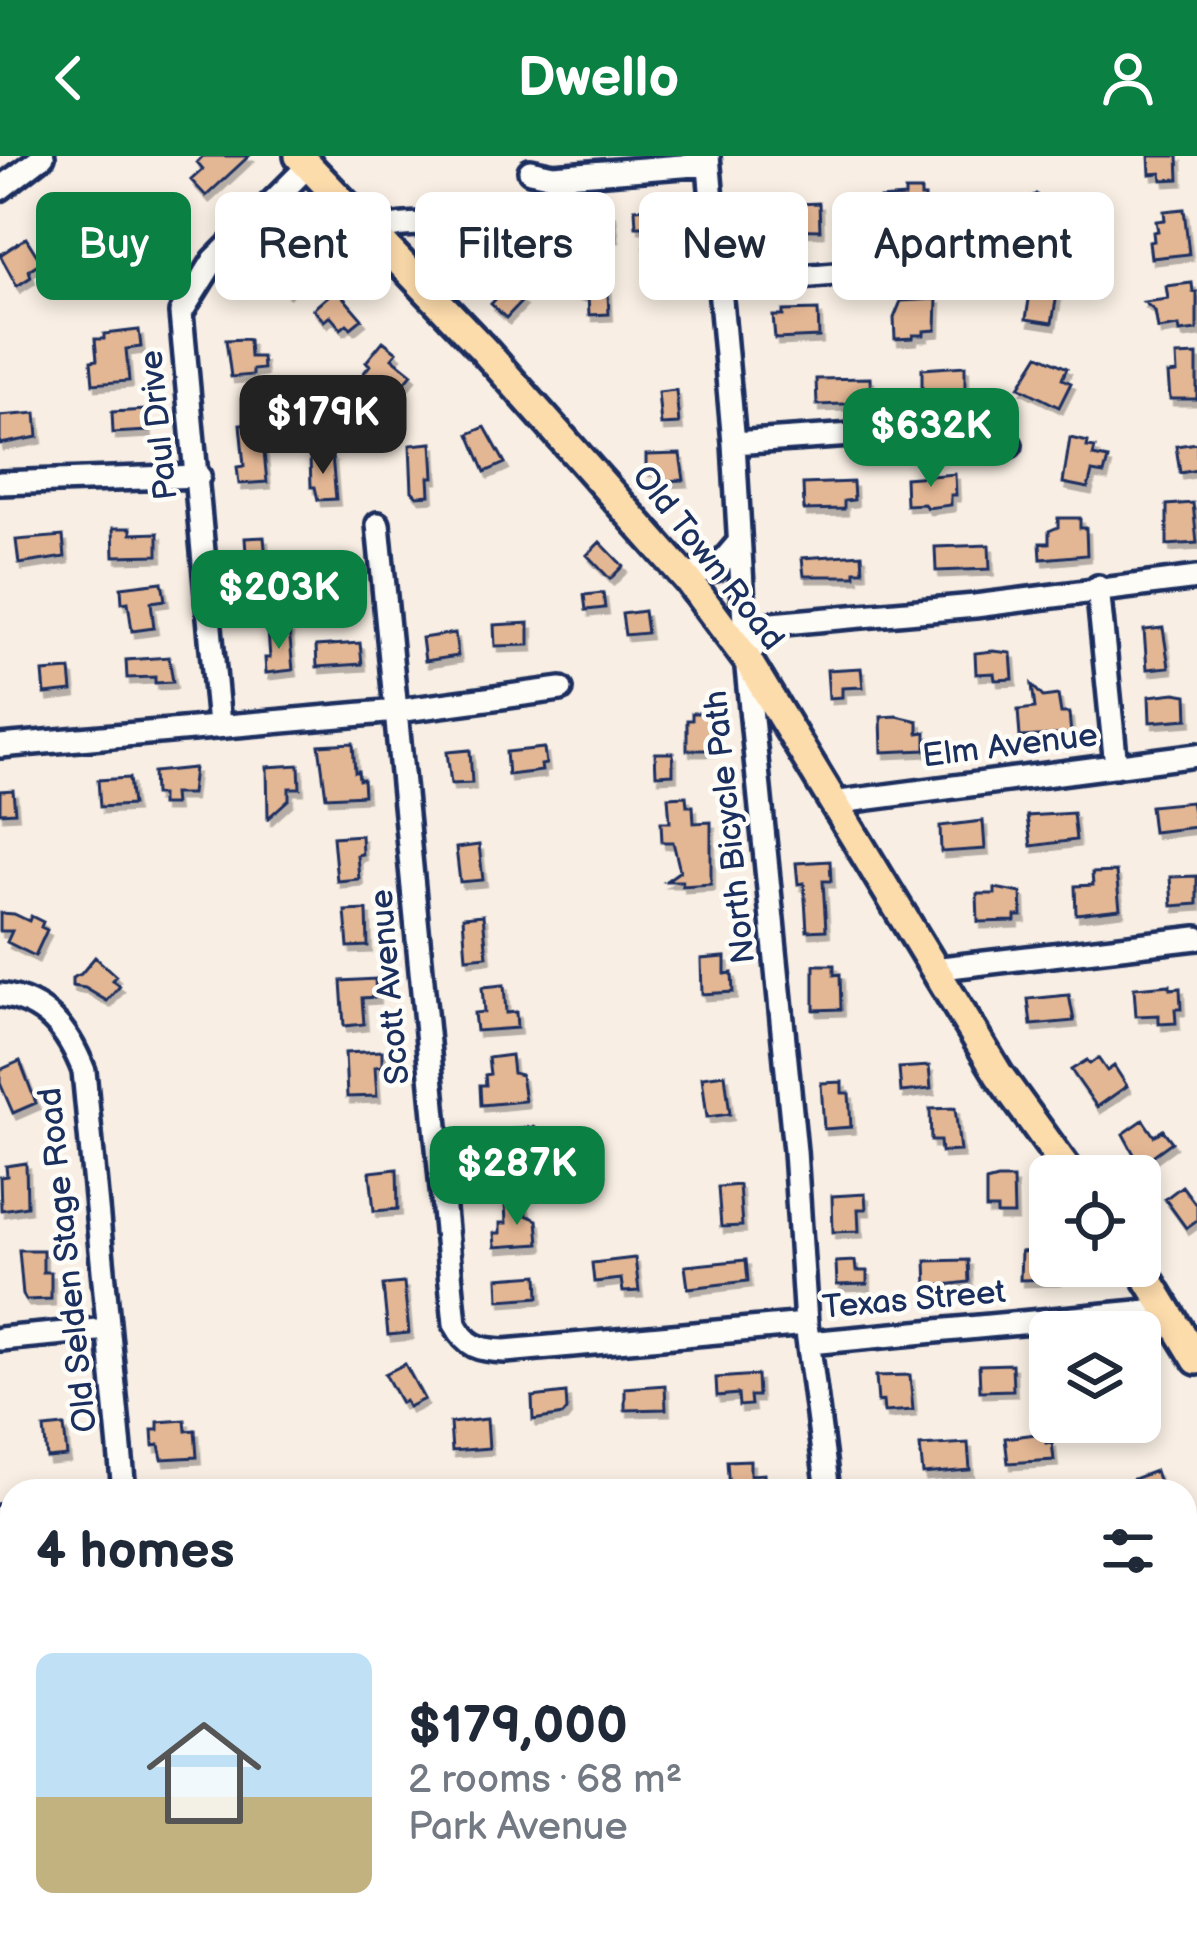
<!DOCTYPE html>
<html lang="en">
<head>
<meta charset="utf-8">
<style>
	:root { --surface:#fff; --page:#f6f6f7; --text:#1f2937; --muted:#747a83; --accent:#0b8043 }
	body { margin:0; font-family:"Balsamiq Sans",sans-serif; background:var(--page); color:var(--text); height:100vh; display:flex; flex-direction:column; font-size:45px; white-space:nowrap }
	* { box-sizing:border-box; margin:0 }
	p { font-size:39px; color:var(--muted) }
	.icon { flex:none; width:66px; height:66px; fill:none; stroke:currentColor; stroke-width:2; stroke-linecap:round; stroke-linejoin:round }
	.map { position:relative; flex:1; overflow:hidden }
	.panel { position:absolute; left:0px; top:1323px; width:1197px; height:468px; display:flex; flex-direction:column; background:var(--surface); border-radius:36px 36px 0 0; box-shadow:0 6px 18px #0003 }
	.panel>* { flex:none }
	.top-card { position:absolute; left:36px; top:36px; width:1125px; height:108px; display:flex; gap:24px }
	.buttons { position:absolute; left:1029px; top:999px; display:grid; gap:24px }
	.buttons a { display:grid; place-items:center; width:132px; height:132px; border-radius:18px; background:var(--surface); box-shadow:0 6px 18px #0003; font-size:60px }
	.price { position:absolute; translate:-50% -102px; padding:0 27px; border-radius:24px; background:var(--accent); color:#fff; font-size:39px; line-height:78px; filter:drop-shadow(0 3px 6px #0008) }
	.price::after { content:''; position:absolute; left:50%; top:72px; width:36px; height:27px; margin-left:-18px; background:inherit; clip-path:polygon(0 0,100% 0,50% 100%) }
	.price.on { background:#222; color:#fff }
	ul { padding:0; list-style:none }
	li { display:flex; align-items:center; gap:36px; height:300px; padding:0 36px }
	li span { display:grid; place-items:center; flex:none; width:336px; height:240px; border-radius:18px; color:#555 }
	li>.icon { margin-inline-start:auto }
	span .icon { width:144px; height:144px; fill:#fffc; stroke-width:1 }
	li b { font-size:51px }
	h2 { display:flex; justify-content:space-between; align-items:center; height:144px; padding:0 36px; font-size:51px }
	.chip { padding:0 42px; border-radius:18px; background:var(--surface); box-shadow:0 6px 18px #0003; font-size:42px; line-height:108px }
	.chip.on { background:var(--accent); color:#fff }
	header { display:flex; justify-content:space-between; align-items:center; height:156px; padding:0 36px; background:var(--accent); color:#fff; font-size:54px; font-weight:600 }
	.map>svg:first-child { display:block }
	.building { fill:#e4b794; stroke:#1b2f5e; stroke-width:3; filter:url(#shadow) }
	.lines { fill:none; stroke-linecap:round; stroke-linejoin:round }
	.minor-casing { stroke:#1b2f5e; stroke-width:30 }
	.major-casing { stroke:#1b2f5e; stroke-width:36 }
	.minor { stroke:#fdfcf7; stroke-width:21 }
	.major { stroke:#fddcac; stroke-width:27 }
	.labels { text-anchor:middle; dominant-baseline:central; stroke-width:9; stroke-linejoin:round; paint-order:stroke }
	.street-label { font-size:33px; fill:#1b2f5e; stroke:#fdfcf7 }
</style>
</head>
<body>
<header><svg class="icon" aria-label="back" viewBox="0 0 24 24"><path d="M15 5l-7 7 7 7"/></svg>Dwello<svg class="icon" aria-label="person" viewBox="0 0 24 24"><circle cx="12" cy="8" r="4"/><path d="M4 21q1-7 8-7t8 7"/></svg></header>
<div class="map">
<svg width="1197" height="1791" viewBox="0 0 1197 1791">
	<defs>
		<filter id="shadow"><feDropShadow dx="3.5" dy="6" stdDeviation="0" flood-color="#0004"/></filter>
	</defs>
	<rect width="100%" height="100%" fill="#f8eee3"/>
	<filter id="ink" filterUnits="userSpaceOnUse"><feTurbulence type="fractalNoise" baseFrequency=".00833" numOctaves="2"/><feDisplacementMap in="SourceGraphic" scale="24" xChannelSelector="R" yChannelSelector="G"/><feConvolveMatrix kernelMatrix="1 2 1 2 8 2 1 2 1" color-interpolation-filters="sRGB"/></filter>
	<g filter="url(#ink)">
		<path class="building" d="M203,0H249L206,40L191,24L203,13L197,6Z
			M1149,0H1178L1179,23L1162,24L1161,17L1150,18Z
			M68,33L97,64L71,86L43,56Z
			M905,35H921V41H925V66L880,68V43L905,41Z
			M1036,38L1042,47L1052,41L1063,58L1048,73L1053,80L1038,89L1016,50Z
			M819,47L820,74L774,73L773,49Z
			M667,51V84H661L662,92H645L644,70H636L635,53Z
			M1184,53L1189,98L1151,102L1149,86L1154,85L1153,76L1158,75L1156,65L1165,64L1164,55Z
			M612,55L615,80L600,82L601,90L587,92L586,83H582L579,61Z
			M525,65L529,92H524L525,103L496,105L495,84L501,74L500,66Z
			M127,69L160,84L152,101L147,99L136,122L116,113L128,87L122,82Z
			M26,82L41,106L29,114L31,121L17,130L0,99Z
			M297,88L313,106L286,135L266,111Z
			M1033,118L1060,122L1052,167L1026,163Z
			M607,120L609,158L589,159L588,139H578L577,122Z
			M1192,127L1193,136H1197V174L1180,176L1179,170L1158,173L1155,155L1144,146L1168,143L1166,130Z
			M507,131L522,145L506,162L491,148Z
			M336,133L362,163L351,172L347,168L341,173L330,160L324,165L313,153Z
			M937,143L936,174L924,175V179H913V182L895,183L894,162L901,145Z
			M818,154L819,181L775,183L773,160H783V155Z
			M139,174L141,191L126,193L129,225L93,228L91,205L97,204L95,183H104V178Z
			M245,183L249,184L250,201H262L263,213L253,214V219L231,221L226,184Z
			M383,185L397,196L392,202L412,218L398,235L386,226L381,232L363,218L370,209L366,206Z
			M1039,199L1067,212L1062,223L1071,227L1059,251L1019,231Z
			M1197,199V243H1170L1168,218L1177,217L1176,200Z
			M965,210V238H922V213Z
			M870,222L871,247L817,249L816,223Z
			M676,234L679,268L661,269L658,236Z
			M146,254L148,275L113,277L112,256Z
			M36,257L38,281L0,288V260Z
			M261,266L267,326L239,328L237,311L244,310L240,268Z
			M485,271L505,307L485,316L469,278Z
			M1070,282L1088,286L1087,291L1095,292L1093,300L1108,303L1104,318L1092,316L1088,332L1063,327Z
			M432,287L434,321H429L430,339L417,340L412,335L410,289Z
			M1197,287V314L1180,317L1176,290Z
			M680,298L684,324L659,325V314H646V299Z
			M332,300L336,343L318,344L315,331H311L310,301Z
			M955,318L956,339H951V349L927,352L924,348L906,349L905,322Z
			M853,326L854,344L844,345V353L804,354L803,328Z
			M1193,347L1197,387L1167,389V349Z
			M1058,362H1080V372H1086L1087,399L1041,403L1040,387H1049V375L1058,371Z
			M113,372H131V378L158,377V399L114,400Z
			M63,380L65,401L19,408L16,384Z
			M264,381L268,425L248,426L245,382Z
			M600,386L623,410L610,423L587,399Z
			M989,389L990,413L936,415L935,391Z
			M862,398L863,415H855V420H804L802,402Z
			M162,426L165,444L151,446L154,472L132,475L128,446L122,447L121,431Z
			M603,437L605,452L586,454L584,439Z
			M644,455L647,477L625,479L622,458Z
			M529,467V489L495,490L494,469Z
			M1163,472L1169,511L1147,513L1144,474Z
			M289,473L293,514L266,517L265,502H270L268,475Z
			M455,477L458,500L425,505L422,482Z
			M360,487L362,508L317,511L316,490Z
			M993,495L1011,497L1013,523L995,524L994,517L976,518L975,497Z
			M169,501L173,526L155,527V521L127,522L126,504Z
			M861,512L863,531L842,532V541L829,542L827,514Z
			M70,514L72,535L45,538L43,516Z
			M1032,529L1043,541L1058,539L1061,557H1069L1071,578L1020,581L1018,554L1035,552Z
			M1175,537L1187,539L1188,563L1150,566L1149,540Z
			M692,557H712L714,594H687V564H692Z
			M897,560L918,565V577L926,576V594L882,596L881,561Z
			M353,587L355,616L358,615L359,624L363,623L364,639L326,641L319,589Z
			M544,592L546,608L541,609L542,615L508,619L506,596Z
			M470,594L472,627L451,628L447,596Z
			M655,597H673V618L656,619Z
			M299,609L300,632H289V643L268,662L267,611Z
			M194,612L191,638H173L174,649H161V639H154L153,616Z
			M129,622L132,649L100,651L98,624Z
			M13,634L15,656L0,657V635Z
			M686,640L687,650H693L694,667L711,666V728L682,730V725H666L680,715L673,686H662L661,666H670L668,641Z
			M1191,646L1196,671L1153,676L1150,650Z
			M1073,657L1076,684L1031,690L1027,660Z
			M983,665L985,693L941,696L940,670Z
			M361,679L362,698L357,699L359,723L337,725L333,681Z
			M479,689L483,724L460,726L456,692Z
			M830,705L831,725H823L826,774L807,775L804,727L798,728L796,707Z
			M1116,716L1120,753L1076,758L1075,730L1093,729L1092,717Z
			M1197,720V748L1172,750L1170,721Z
			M995,732L1021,737L1022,760H1015V765L978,766L977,738H995Z
			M367,754L368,790L348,791L345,755Z
			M0,757L14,758L29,765L31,760L43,766L41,771L47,774L35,800L7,786L12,775H0Z
			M483,759L487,800L466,802L463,761Z
			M95,801L116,820L112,824L120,830L107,845L85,832L72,830V822L81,818Z
			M725,801V818L732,817L733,836L702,838L701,803Z
			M814,809H834V819L840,818L841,853L814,854Z
			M375,823L376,841L362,842L364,868L344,870L341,825Z
			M504,829L506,857L516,856L517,872L476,875L474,857L484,856L482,831Z
			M1170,829V833L1180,832L1181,853H1175L1176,867L1159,868V859L1136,860L1134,832Z
			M1069,839L1074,865L1031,869L1028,843Z
			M382,895V910L375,911L377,940L347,941L345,897Z
			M511,899L513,917L521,919L525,945L481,949L480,929H486L485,919L490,918L488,902Z
			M1098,902L1107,915L1114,910L1127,930L1097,951L1071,914L1087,904L1090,908Z
			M20,905L36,947L13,957L0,927V914Z
			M929,910L931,933L901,936L899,912Z
			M725,918L730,958L707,961L702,921Z
			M842,926V937H849L851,971L824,973L821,927Z
			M955,952L960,995L941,996L940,985H931L930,953Z
			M1143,964L1154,980L1163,974L1172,986L1140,1009L1123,978Z
			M535,971L538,992L528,994L530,1012L488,1019L486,1007L500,1005L496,975Z
			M26,1007L27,1050L1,1054L0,1021L7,1020L6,1010Z
			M397,1013L398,1053L374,1055L370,1016Z
			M997,1023H1013L1014,1059H997V1053H986V1026Z
			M739,1029L742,1070L721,1071L718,1031Z
			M1182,1030L1197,1050V1064L1186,1072L1165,1043Z
			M865,1038L866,1053H858L859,1075L833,1076L832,1040Z
			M525,1046L526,1059L537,1064L539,1088L495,1091L494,1077H500V1067H506L505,1047Z
			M19,1094H43V1116H51V1143L26,1144L23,1139Z
			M1047,1094L1050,1110H1056V1123L1020,1124L1021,1096Z
			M635,1102L639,1135L623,1136L621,1123L594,1126L592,1107Z
			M746,1104L748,1125L688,1132L685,1110Z
			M968,1104L969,1126L927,1131L926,1105Z
			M855,1105L856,1115H867V1128L837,1129L836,1106Z
			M538,1119L539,1141L499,1144L498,1122Z
			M404,1127L409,1177L388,1179L383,1129Z
			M405,1208L424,1243L408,1251L405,1245L401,1247L385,1218Z
			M1012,1208L1013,1234L980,1235L979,1209Z
			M757,1219L758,1240H750L751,1249L739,1250L738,1238L717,1240L716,1222Z
			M910,1219L913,1254L884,1256L883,1245L878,1246L876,1220Z
			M665,1229L666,1253L625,1254V1232Z
			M566,1237L567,1254L563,1259L533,1264L532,1241Z
			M487,1263L489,1292L452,1295L450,1267Z
			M185,1264L186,1275L195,1274L197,1301L162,1303L159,1289L153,1290L152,1274H158V1266Z
			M64,1270L67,1300L47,1302L44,1272Z
			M1044,1277L1046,1287L1052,1286L1054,1304L1008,1307L1005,1282Z
			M968,1287L970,1314L923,1318L920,1290Z
			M750,1304V1319L764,1318L765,1335H729L727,1305Z
			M1155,1315L1162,1335H1138L1133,1323Z
			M632,1779H664L668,1791H603Z"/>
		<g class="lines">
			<defs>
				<path id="minor" d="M708,0L734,287L746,502L795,995L806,1168L828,1335
					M530,15L553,20L708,8
					M0,33L43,0
					M372,77C407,61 447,72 486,72
					M721,128L984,105
					M734,287L984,270L1010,289
					M0,327L199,320
					M378,368L455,1168C467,1191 479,1194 505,1195L806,1168
					M684,419L716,413L739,386
					M1098,431L1116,610
					M746,502L772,468L975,450L1197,422
					M219,569L181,157L214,104L308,10
					M0,590L397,555L561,533
					M832,647L1197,599
					M933,813L1197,782
					M0,839C46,845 68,874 84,915L124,1335
					M0,1183L108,1173
					M809,1187L1169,1153
					M0,1361L12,1360
					M1185,1518L1197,1516
					M1185,1701L1197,1700
					M176,1779L177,1791
					M512,1779L513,1791
					M870,1779L871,1791"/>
				<path id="major" d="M299,0L483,193L688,424L746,502L999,919L1072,1020
					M1140,1110L1197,1204"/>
			</defs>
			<use href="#minor" class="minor-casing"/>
			<use href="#major" class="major-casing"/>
			<use href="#minor" class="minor"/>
			<use href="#major" class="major"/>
		</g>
	</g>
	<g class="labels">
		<g class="street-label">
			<text transform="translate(159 269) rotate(-96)">Paul Drive</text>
			<text transform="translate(708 402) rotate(52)">Old Town Road</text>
			<text transform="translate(1010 590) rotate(-7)">Elm Avenue</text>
			<text transform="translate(730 671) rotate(-96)">North Bicycle Path</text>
			<text transform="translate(390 831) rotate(-95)">Scott Avenue</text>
			<text transform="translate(68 1104) rotate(-96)">Old Selden Stage Road</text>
			<text transform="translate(914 1144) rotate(-5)">Texas Street</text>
		</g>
	</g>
</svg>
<div class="buttons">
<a><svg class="icon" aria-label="locate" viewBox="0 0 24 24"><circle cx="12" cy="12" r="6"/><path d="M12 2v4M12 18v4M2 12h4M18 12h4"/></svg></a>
<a><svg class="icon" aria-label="layers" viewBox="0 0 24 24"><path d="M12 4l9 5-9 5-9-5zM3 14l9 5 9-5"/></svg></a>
</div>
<b class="price on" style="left:323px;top:321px">$179K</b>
<b class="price" style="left:931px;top:334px">$632K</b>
<b class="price" style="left:279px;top:496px">$203K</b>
<b class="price" style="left:517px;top:1072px">$287K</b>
<div class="top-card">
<a class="chip on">Buy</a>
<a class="chip">Rent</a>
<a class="chip">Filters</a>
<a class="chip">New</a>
<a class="chip">Apartment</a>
</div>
<section class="panel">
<h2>4 homes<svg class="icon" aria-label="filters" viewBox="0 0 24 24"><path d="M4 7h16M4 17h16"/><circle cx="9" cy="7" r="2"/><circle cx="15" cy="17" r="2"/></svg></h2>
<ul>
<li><span style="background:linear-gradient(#bfe0f5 60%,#c2b280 0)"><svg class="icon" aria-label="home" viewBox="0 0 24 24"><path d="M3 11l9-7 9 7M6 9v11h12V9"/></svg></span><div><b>$179,000</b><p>2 rooms · 68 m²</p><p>Park Avenue</p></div></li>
</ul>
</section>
</div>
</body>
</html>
